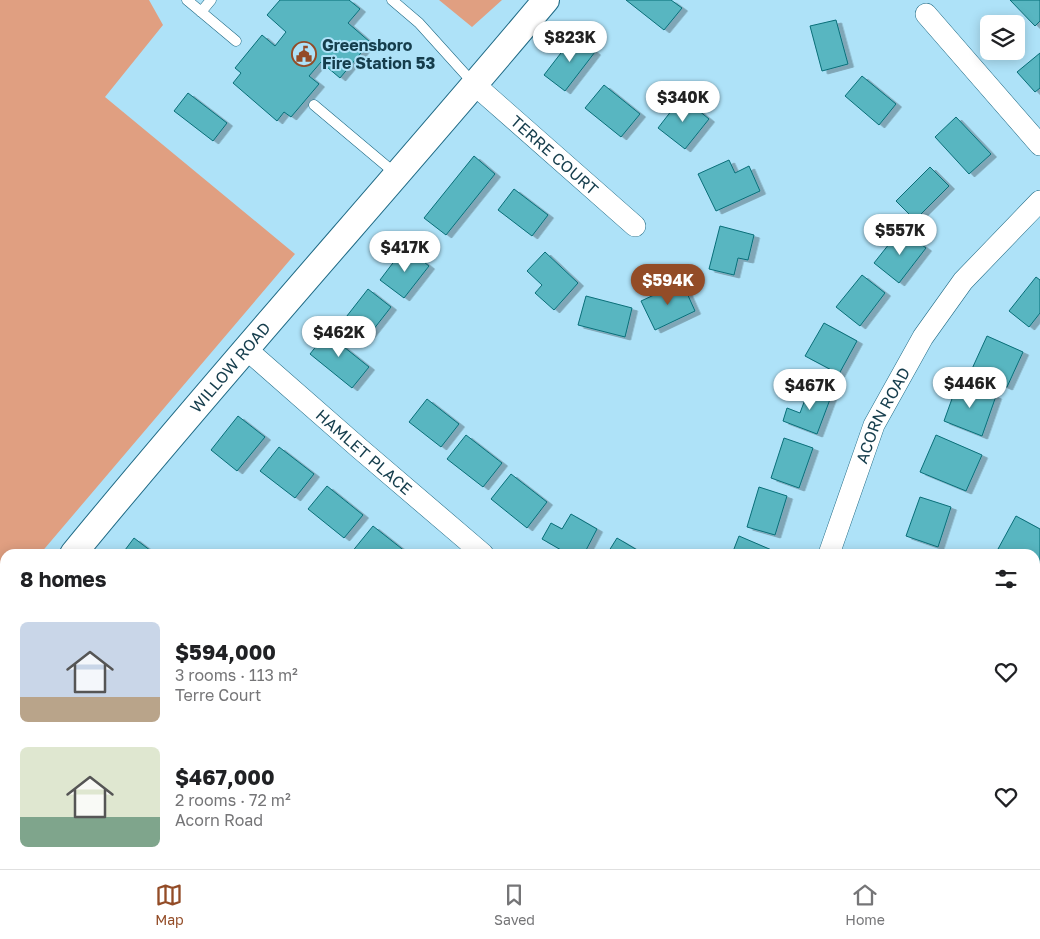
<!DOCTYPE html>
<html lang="en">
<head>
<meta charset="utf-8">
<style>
	:root { --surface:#fff; --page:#f2f2f2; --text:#202124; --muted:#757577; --line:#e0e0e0; --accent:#934c27 }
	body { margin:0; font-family:"Golos Text",sans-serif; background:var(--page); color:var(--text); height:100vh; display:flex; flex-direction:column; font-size:19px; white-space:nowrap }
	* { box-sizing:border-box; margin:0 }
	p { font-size:16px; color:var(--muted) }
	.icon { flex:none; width:28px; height:28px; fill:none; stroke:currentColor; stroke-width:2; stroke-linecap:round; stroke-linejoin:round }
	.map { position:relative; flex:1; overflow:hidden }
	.side { position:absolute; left:0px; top:549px; width:1040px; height:321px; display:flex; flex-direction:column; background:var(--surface); border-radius:15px 15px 0 0; box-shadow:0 2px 12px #0003 }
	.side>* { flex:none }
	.controls { position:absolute; left:980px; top:15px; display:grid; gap:10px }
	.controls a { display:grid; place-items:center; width:45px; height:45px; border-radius:8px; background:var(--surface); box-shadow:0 2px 12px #0003; font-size:25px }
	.price { position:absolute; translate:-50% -42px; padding:0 11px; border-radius:18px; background:#fff; color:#222; font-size:16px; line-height:32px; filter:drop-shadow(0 1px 2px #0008) }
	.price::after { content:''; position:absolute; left:50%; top:30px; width:15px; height:11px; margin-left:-8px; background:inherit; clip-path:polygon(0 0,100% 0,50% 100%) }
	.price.on { background:var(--accent); color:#fff }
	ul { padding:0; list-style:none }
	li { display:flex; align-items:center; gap:15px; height:125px; padding:0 20px }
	li span { display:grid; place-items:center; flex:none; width:140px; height:100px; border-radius:8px; color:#555 }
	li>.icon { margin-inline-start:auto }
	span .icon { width:60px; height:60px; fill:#fffc; stroke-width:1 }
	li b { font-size:21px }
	h2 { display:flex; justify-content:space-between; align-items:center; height:60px; padding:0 20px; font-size:21px }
	.tab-bar { display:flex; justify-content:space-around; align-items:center; height:70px; border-top:1px solid var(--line); background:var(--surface); font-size:14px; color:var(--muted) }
	.tab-bar a { display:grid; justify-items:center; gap:2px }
	.tab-bar .on { color:var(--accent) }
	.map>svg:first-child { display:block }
	.green { fill:#e09f81 }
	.building { fill:#58b6c1; stroke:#076e78; filter:url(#shadow) }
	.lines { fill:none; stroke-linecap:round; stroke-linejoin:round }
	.service-casing { stroke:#1f6a85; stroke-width:11 }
	.minor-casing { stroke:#1f6a85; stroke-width:22 }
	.tertiary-casing { stroke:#1f6a85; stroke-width:28 }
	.service { stroke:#fff; stroke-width:10 }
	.minor { stroke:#fff; stroke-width:21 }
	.tertiary { stroke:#fff; stroke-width:26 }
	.labels { text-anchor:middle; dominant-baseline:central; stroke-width:4; stroke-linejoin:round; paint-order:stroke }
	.poi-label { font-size:16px; font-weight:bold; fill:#153d4c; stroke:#aee2f8; text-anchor:start }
	.street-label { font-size:16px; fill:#153d4c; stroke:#aee2f8 }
</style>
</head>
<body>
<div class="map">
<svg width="1040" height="869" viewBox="0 0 1040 869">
	<defs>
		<filter id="shadow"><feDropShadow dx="5.5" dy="3" stdDeviation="0" flood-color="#0004"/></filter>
	</defs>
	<rect width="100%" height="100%" fill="#aee2f8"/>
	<path class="green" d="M0,0H149L163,25L105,97L295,254L40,554H5V595L0,601Z
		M439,0H502L472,27Z"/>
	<path class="building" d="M280,0H349L360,9L348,23L370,42L340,78L321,62L309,76L319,84L291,117L284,112L277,121L233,83L241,73L235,68L262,35L275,46L286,32L267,15Z
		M626,0H671L682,8L664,30Z
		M1010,0H1040V21L1035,26Z
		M836,20L848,64L822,71L810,26Z
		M574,36L595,52L565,91L544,75Z
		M1040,53V88L1035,92L1017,72Z
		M862,76L896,104L879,125L845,96Z
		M604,85L640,114L621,137L585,108Z
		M188,93L227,123L213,141L174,111Z
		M682,97L709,119L685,149L658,128Z
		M956,117L991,154L969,174L935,137Z
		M474,156L495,174L446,235L424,218Z
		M729,160L735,173L749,166L760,191L716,211L698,174Z
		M930,167L949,186L915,220L896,201Z
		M514,189L548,215L532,236L498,210Z
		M720,226L754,235L748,260L738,258L734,275L709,269Z
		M901,229L926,248L899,283L874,263Z
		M405,247L429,266L404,298L380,280Z
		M545,252L578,283L554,310L535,293L542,285L527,271Z
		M862,275L885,293L860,326L836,307Z
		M1036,277L1040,280V313L1029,327L1009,311Z
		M682,282L695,311L655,330L641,301Z
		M368,289L391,307L366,339L343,321Z
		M586,296L632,308L625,337L578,325Z
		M824,323L857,341L839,374L805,356Z
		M333,325L345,335L339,343L369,367L352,388L310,354Z
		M987,336L1023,352L1007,387L971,371Z
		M958,382L996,396L982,436L944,421Z
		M810,386L832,394L817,434L783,421L787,408L800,413Z
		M427,399L459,424L441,447L409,422Z
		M238,416L265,437L237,471L211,450Z
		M466,435L502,463L483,487L447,459Z
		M936,435L982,455L966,491L920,472Z
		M784,438L813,448L799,488L771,478Z
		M279,447L314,474L295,498L260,471Z
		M511,474L547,502L527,528L491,499Z
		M327,486L363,515L344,538L308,509Z
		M759,487L787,496L775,535L747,527Z
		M920,497L951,507L938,547L906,536Z
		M571,514L597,529L584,554H568L542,539L551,523L562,529Z
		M1016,516L1040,529V567L1035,576V554H1007L998,549Z
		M373,526L406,552L405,554L351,553Z
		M739,536L774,551L773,554H732Z
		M134,538L155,554H122Z
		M617,538L644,554H607Z
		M1040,593V610L1035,603V597Z
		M5,708V724L0,721V714Z
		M1040,738V771L1035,766V743Z
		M0,743L5,747V763L0,769Z
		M252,865H278L283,869H249Z
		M434,865H448L445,869H439Z
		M462,865H513L510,869H459Z"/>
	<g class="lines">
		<defs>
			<path id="service" d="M187,0L236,41
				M392,0L419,23L474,84
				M201,12L211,0
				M314,105L396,174"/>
			<g id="minor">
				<path d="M926,14L1040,145"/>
				<path id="s1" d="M475,85L635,226"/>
				<path id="s2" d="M245,348L359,448L483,554"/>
				<path id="s3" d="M829,554L874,425L923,337L963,281L1040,201"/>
				<path d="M354,865L359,869"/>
				<path d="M725,869L726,865"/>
			</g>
			<g id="tertiary">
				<path id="s4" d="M73,554C227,366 390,186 546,0"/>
				<path d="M0,641L5,635"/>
			</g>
		</defs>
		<use href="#service" class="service-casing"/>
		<use href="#minor" class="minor-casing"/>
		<use href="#tertiary" class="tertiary-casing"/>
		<use href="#service" class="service"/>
		<use href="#minor" class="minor"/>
		<use href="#tertiary" class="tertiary"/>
	</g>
	<defs>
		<symbol id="civic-ring" viewBox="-11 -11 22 22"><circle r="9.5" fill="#aee2f8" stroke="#934c27" stroke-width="1.5"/><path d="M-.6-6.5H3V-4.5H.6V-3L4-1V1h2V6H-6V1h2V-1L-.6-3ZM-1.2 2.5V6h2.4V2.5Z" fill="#934c27"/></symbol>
	</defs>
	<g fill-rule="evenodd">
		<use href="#civic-ring" x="290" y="40" width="28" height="28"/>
	</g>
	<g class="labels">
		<g class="poi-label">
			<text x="322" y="45">Greensboro<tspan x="322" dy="18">Fire Station 53</tspan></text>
		</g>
		<g class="street-label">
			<text stroke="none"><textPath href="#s1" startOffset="106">TERRE COURT</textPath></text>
			<text stroke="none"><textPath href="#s4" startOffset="244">WILLOW ROAD</textPath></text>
			<text stroke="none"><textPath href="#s3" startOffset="149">ACORN ROAD</textPath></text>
			<text stroke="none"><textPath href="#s2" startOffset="158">HAMLET PLACE</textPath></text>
		</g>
	</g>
</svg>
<div class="controls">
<a><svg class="icon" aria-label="layers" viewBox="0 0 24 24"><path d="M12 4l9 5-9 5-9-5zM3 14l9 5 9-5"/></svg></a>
</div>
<b class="price" style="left:570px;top:63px">$823K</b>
<b class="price" style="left:683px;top:123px">$340K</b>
<b class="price" style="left:900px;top:256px">$557K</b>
<b class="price" style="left:405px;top:273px">$417K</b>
<b class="price on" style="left:668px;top:306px">$594K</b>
<b class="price" style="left:339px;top:358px">$462K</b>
<b class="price" style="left:970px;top:409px">$446K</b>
<b class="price" style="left:810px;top:411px">$467K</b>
<section class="side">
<h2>8 homes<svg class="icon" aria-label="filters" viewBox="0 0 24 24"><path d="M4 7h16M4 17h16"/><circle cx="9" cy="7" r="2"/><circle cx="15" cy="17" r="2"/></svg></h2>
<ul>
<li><span style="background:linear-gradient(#c9d6e8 75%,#b9a48a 0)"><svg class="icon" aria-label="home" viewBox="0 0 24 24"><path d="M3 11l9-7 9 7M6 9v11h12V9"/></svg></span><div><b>$594,000</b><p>3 rooms · 113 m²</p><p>Terre Court</p></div><svg class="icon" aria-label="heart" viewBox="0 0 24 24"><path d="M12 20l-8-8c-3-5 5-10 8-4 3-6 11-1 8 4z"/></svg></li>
<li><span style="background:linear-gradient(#dfe7d0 70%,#7fa58c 0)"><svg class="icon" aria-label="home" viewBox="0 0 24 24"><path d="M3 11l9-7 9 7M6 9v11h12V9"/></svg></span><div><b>$467,000</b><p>2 rooms · 72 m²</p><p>Acorn Road</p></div><svg class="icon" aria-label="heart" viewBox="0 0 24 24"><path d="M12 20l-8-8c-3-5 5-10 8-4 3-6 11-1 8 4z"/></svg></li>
</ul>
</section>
</div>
<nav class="tab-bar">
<a class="on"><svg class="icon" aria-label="map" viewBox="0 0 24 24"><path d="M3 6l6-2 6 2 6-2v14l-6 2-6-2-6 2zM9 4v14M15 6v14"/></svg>Map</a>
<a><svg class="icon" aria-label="saved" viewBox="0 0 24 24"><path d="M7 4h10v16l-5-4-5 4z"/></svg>Saved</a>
<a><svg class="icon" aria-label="home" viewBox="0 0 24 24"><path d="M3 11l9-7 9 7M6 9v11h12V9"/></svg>Home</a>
</nav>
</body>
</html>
